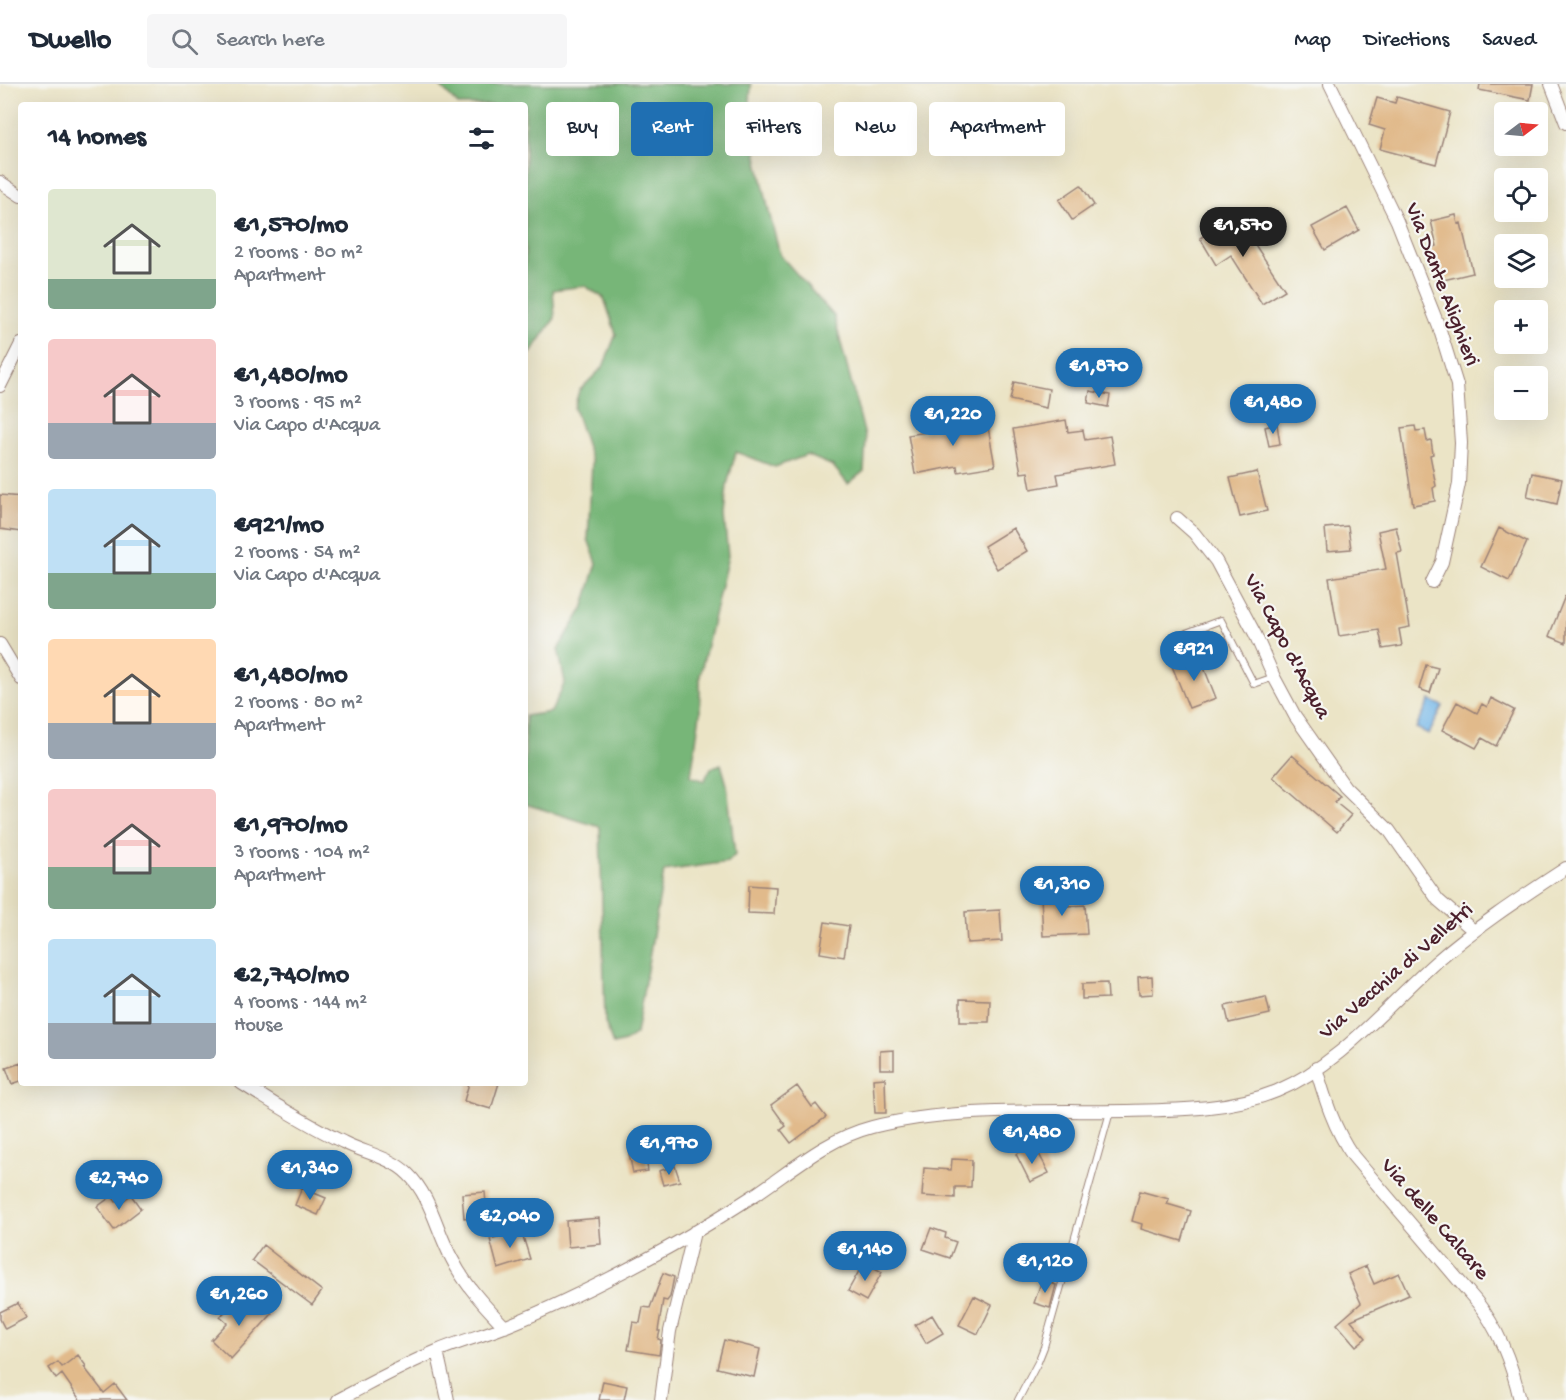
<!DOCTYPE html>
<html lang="en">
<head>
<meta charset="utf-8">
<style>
	:root { --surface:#fff; --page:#f6f6f7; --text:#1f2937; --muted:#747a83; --line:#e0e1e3; --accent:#1f6fb2 }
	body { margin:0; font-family:"Gochi Hand",sans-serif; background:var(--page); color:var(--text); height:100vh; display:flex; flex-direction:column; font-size:22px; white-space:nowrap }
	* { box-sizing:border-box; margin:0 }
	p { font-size:20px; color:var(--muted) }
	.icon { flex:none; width:33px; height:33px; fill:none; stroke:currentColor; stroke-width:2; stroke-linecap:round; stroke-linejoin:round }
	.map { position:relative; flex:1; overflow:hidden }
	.details { position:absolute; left:18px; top:18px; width:510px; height:984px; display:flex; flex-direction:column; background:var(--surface); border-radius:6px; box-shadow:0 6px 24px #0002 }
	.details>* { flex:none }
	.guide { position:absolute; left:546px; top:18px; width:570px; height:54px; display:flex; gap:12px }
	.needle { width:39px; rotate:74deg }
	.tools { position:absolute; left:1494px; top:18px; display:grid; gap:12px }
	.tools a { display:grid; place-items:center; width:54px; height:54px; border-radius:6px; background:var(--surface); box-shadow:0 6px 24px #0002; font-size:30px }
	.price { position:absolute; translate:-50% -51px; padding:0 14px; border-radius:21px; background:var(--accent); color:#fff; font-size:20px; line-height:39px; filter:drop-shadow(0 2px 3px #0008) }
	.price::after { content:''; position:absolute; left:50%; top:36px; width:18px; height:14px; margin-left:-9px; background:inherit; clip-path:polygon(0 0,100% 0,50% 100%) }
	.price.active { background:#222; color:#fff }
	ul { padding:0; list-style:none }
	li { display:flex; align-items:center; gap:18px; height:150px; padding:0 30px }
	li span { display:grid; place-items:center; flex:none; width:168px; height:120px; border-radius:6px; color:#555 }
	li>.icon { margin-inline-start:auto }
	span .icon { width:72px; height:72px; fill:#fffc; stroke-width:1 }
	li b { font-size:26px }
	h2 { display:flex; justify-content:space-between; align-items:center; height:72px; padding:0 30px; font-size:26px }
	.pill { padding:0 21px; border-radius:6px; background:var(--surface); box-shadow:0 6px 24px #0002; font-size:21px; line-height:54px }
	.pill.active { background:var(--accent); color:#fff }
	header { display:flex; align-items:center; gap:36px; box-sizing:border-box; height:84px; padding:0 30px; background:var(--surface); border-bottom:2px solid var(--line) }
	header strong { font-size:28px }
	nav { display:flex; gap:33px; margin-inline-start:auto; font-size:21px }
	.search { width:420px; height:54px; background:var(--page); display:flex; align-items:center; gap:15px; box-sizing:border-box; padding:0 21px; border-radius:6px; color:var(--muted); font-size:22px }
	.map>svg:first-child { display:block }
	.forest { fill:#77b678; stroke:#606a52; stroke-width:1.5 }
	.water { fill:#73b7e9; stroke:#5e6b8a; stroke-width:1.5 }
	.building { fill:#e1ba8b }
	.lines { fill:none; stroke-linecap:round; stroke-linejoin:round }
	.lane-casing { stroke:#9a8278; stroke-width:8 }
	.street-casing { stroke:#9a8278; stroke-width:14 }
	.lane { stroke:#fff; stroke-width:6 }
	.street { stroke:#fff; stroke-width:12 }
	.labels { text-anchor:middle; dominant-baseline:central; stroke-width:4.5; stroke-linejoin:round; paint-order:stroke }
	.street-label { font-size:22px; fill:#4a1f2b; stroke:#f6f6f2 }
</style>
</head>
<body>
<header>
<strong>Dwello</strong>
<div class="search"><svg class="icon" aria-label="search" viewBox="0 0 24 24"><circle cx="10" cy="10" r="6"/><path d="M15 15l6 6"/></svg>Search here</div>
<nav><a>Map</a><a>Directions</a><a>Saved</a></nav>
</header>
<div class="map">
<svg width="1566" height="1316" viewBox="0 0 1566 1316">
	<rect width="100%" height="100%" fill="#f6f6f2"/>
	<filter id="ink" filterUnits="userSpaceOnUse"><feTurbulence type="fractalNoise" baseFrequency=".0167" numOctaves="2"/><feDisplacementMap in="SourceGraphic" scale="12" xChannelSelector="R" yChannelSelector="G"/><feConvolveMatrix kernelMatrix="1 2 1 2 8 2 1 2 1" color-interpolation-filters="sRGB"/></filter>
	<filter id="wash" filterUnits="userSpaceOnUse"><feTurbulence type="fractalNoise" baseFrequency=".008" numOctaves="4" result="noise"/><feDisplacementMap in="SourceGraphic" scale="24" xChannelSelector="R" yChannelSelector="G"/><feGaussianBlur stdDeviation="1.35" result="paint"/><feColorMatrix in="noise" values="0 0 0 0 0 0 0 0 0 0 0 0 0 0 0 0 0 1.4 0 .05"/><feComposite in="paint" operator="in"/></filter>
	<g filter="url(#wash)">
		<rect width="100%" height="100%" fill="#ebe4c6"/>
		<path class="forest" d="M438,0H751L749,35L769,128L780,171L834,232L866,356L864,387L848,400L833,382L807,371L775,383L736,368L727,401L724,432L728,472L700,591V630L691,692L704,697L711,684L721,680L727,701L735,771L728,778L664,787L636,950L625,958L613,961L605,938L600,743L525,720V632L551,628L565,598L558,565L583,525L597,479L588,455L592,378L574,324L579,307L603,283L616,250L604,214L585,202L553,206L555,234L531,269L525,274V21H458Z"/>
		<path class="water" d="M1430,616L1443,622L1429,650L1416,644Z"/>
		<g id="blocks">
			<path class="building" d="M1480,0H1533L1530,16L1479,6Z
				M1397,13L1450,28L1436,80L1380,65L1385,46L1369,41L1377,14L1395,19Z
				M1081,101L1094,121L1072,136L1059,116Z
				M1347,124L1359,146L1325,166L1312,143Z
				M1456,131L1458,140L1461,139L1473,189L1439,197L1431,164L1437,162L1431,137Z
				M1236,132L1285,206L1262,220L1231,171L1216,181L1200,154Z
				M1014,298L1049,305L1046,324L1010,316Z
				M1090,307L1110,311L1108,323L1088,319Z
				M986,332L995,382L958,388L957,382L915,390L908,351L946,345L945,340Z
				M1066,336L1068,348L1083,346L1085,356L1110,352L1115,380L1057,390L1059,400L1031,405L1028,388L1021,389L1013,345Z
				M1277,340L1280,360L1269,362L1265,343Z
				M1415,342L1416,347L1425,346L1427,357L1431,356L1433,370L1430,371L1436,402L1433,404L1435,417L1413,421L1401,344Z
				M1257,388L1267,427L1240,433L1230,394Z
				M1532,389L1562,395L1557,420L1527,413Z
				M0,411L21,413V448L0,445Z
				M1348,442L1351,465L1327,467L1325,444Z
				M1396,443L1402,468L1397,469L1410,543L1399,545L1402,562L1383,565L1379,546L1339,552L1329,494L1386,485L1378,447Z
				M1013,444L1027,467L997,485L984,462Z
				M1499,444L1527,458L1509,497L1481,483Z
				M1565,512H1566V559L1549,552Z
				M1199,571L1216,614L1189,624L1172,582Z
				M1426,581L1438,584L1430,609L1419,605Z
				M1491,614L1514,626L1496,662L1482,654L1476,664L1442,646L1457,618L1477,629L1482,620L1487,623Z
				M1292,671L1340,712L1335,718L1351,731L1337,748L1273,693Z
				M749,801L776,803L774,830L748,829Z
				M1068,811V822L1085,821L1087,850L1043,852L1041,812Z
				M1000,826L1002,857L967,859L965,828Z
				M825,838L849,842L844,873L820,869Z
				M1152,892L1153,910L1139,911L1138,893Z
				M1107,899L1108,914L1082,915V900Z
				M1266,913L1270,930L1229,939L1225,922Z
				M960,915L990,916L989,938H960Z
				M894,966V985H880V967Z
				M21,979V997L12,1000L6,984Z
				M885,994L886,1029H875L873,995Z
				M469,999H499L491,1025L464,1017Z
				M797,1002L812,1023L816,1020L826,1033L791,1059L781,1046L786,1042L771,1021Z
				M1028,1064L1033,1073L1039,1070L1049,1089L1030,1098L1016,1070Z
				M645,1067L648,1087L633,1089L629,1070Z
				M952,1075L972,1076L971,1103H955V1114L922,1112L924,1084L951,1086Z
				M675,1082L680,1097L663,1101L659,1087Z
				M302,1104L326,1114L318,1131L295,1121Z
				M1140,1107L1169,1115L1167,1120L1191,1127L1182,1157L1141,1145L1142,1140L1132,1137Z
				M485,1108L487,1132L464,1134L462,1110Z
				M131,1111L141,1125L114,1146L97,1123L112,1112L116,1118L121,1114L123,1117Z
				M599,1134L601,1160L568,1163L566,1137Z
				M931,1144L946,1149L945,1154L956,1158L950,1174L923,1165Z
				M521,1146L530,1175L498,1185L490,1155Z
				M263,1161L322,1207L312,1221L252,1176Z
				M864,1178L882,1188L866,1217L848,1207Z
				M1366,1182L1374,1200L1399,1189L1409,1211L1351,1236L1366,1254L1356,1262L1337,1240L1361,1219L1348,1190Z
				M663,1189L674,1193L670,1213L667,1217L663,1216L658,1247H660L658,1255L661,1256L659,1271L628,1266L633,1238L640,1239L643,1223L650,1224Z
				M1042,1196L1056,1201L1050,1224L1034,1219Z
				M974,1212L992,1221L978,1250L959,1241Z
				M237,1215L252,1228L260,1219L272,1230L231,1275L211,1256L227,1239L220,1233Z
				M18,1219L26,1234L5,1245L0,1235V1228Z
				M932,1231L943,1249L926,1259L915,1241Z
				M724,1256L760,1265L754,1293L717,1284Z
				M78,1271L86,1282L84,1283L104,1309L115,1300L127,1316H80L62,1290L56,1295L49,1284L58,1278L62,1283Z
				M603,1297L627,1302L624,1316H599Z"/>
		</g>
	</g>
	<g filter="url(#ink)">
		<use href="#blocks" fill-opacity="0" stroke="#9a8278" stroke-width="1.5"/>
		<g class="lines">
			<defs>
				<path id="lane" d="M1186,549L1221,536L1254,600L1274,593
					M1018,1316L1038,1278L1044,1263L1110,1028"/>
				<path id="street" d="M1330,0L1397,137L1439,243L1457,301L1461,359L1459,400L1442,478L1432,498
					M1551,0L1566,39
					M0,98L21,112
					M0,302L21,260
					M1177,434L1194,449L1216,477L1255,550L1274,593L1295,632L1345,703L1389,746L1438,816L1474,847
					M0,560L21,595
					M1316,984C1325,1015 1334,1045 1353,1072L1477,1218C1500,1247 1512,1280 1520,1316
					M241,999C274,1020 308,1041 343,1058C364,1069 391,1073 408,1090C431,1112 437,1148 452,1175C465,1201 485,1222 505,1243
					M437,1267L448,1316
					M338,1316C371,1299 403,1281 437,1267C460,1257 485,1251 509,1241C559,1221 610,1195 658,1169C690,1152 722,1132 753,1112C791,1087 826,1055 872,1043C949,1023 1046,1028 1127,1027C1176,1026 1230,1026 1277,1007C1340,981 1387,921 1437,877C1477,842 1522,813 1566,784
					M661,1316L670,1247L694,1148"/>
			</defs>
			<use href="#lane" class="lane-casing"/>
			<use href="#street" class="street-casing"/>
			<use href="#lane" class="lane"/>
			<use href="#street" class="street"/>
		</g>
	</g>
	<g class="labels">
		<g class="street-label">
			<text transform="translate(1441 201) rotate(69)">Via Dante Alighieri</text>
			<text transform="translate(1286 563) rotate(62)">Via Capo d'Acqua</text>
			<text transform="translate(1397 888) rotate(-41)">Via Vecchia di Velletri</text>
			<text transform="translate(1434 1136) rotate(49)">Via delle Calcare</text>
		</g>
	</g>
</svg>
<div class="tools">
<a><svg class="needle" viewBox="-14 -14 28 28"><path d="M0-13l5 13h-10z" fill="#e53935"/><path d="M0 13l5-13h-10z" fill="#747a83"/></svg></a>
<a><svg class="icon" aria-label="locate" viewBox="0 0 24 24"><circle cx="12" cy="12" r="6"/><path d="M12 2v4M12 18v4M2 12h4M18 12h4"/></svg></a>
<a><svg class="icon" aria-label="layers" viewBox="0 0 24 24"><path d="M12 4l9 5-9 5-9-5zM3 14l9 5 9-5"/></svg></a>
<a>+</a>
<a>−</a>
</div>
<b class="price active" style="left:1243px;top:174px">€1,570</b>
<b class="price" style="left:1099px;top:315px">€1,870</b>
<b class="price" style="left:1273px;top:351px">€1,480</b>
<b class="price" style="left:953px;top:363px">€1,220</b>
<b class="price" style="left:1194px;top:598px">€921</b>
<b class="price" style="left:1062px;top:833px">€1,310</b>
<b class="price" style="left:1032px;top:1081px">€1,480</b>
<b class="price" style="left:669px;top:1092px">€1,970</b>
<b class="price" style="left:310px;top:1117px">€1,340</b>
<b class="price" style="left:119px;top:1127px">€2,740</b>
<b class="price" style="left:510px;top:1165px">€2,040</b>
<b class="price" style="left:865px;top:1198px">€1,140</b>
<b class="price" style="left:1045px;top:1210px">€1,120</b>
<b class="price" style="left:239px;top:1243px">€1,260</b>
<div class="guide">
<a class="pill">Buy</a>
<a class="pill active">Rent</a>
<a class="pill">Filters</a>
<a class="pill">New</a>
<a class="pill">Apartment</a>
</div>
<section class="details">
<h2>14 homes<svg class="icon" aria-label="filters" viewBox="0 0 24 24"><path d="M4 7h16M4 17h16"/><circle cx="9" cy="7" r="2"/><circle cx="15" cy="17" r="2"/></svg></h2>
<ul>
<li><span style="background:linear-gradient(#dfe7d0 75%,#7fa58c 0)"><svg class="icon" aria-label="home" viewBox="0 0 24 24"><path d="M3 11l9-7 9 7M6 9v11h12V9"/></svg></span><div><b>€1,570/mo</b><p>2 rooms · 80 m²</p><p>Apartment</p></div></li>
<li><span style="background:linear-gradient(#f6c9c9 70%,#9aa5b1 0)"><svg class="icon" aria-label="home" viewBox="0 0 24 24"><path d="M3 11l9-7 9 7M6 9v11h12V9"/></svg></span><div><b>€1,480/mo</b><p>3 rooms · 95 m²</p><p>Via Capo d'Acqua</p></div></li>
<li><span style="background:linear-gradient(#bfe0f5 70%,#7fa58c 0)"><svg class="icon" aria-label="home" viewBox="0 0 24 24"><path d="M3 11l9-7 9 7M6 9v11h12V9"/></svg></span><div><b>€921/mo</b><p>2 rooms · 54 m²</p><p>Via Capo d'Acqua</p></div></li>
<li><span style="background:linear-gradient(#ffd9b3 70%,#9aa5b1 0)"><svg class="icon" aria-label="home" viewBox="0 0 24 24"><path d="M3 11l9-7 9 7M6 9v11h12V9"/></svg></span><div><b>€1,480/mo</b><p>2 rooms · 80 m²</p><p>Apartment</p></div></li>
<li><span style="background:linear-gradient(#f6c9c9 65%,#7fa58c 0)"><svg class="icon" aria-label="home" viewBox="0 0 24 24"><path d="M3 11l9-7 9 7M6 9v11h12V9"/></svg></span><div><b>€1,970/mo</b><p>3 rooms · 104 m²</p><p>Apartment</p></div></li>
<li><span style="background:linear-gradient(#bfe0f5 70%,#9aa5b1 0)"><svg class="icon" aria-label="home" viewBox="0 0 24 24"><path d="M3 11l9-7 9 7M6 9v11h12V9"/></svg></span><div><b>€2,740/mo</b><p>4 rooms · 144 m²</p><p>House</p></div></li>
</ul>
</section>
</div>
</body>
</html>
